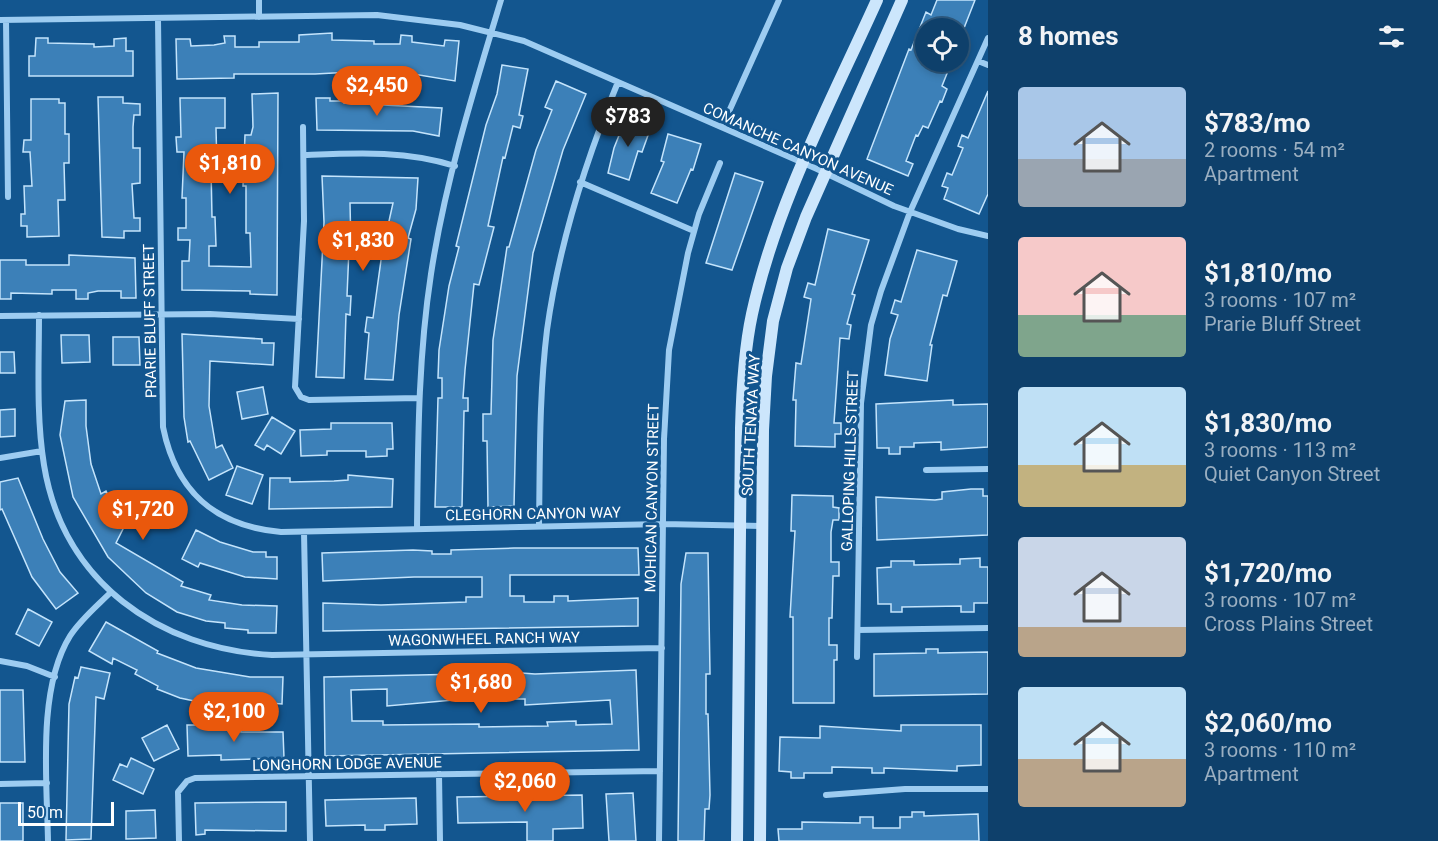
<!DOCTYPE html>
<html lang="en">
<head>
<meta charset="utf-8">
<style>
	:root { --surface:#0e406b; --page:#1c4b73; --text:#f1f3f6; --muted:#9bafc1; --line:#2e597e; --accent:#ea580c }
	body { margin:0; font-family:Roboto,sans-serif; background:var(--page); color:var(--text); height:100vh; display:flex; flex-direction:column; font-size:22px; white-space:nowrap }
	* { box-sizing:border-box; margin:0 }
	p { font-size:20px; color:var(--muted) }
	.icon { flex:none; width:33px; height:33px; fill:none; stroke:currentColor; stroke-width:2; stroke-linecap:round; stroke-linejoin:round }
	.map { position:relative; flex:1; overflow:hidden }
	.side { display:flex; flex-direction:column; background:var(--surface); width:450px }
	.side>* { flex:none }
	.tools { position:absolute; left:915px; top:18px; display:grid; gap:12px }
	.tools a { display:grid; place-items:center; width:54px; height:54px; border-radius:50%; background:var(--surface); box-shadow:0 3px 9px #0003,0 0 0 2px var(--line); font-size:30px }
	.scale { position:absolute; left:18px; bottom:15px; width:96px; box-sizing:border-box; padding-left:6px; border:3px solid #fff; border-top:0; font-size:16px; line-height:21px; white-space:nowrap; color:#fff; -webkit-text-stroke:4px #13568f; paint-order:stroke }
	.price { position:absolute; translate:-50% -51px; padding:0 14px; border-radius:21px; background:var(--accent); color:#fff; font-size:20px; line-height:39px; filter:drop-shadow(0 2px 3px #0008) }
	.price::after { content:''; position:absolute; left:50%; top:36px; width:18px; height:14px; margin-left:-9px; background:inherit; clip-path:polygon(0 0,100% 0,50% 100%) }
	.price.on { background:#222; color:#fff }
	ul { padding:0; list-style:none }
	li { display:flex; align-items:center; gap:18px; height:150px; padding:0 30px }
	li span { display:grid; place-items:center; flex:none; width:168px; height:120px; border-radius:6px; color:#555 }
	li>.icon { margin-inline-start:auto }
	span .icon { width:72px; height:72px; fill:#fffc; stroke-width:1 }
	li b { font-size:26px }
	h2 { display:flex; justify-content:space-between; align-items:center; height:72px; padding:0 30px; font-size:26px }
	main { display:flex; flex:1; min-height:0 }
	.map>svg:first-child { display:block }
	.building { fill:#3c80b8; stroke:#c4e4fc; stroke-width:1.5; fill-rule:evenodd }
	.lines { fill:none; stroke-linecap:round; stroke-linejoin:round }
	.street { stroke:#9dccf1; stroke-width:6 }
	.secondary { stroke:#cce6fc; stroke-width:12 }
	.labels { text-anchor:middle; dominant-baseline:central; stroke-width:6; stroke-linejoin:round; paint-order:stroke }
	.street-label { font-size:15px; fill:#fff; stroke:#13568f }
</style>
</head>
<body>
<main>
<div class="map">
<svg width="988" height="841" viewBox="0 0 988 841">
	<rect width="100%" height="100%" fill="#13568f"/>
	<path class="building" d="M937,0H975L964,28H926V62H939L950,66L942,86L947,89L942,102L940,101L928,128L923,126L918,136L916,135L906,161L913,164L908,176L867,159L909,49L911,50L926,12L931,15Z
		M332,33V40L374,41V44H400L401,35L412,36V42L444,46L445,40L459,41L455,81L389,70L315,74H234V78L177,79L176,39H190L191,46L214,45L225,43L224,36H235V47H259V42H299V35Z
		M36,38H48V43L94,44V47L114,46V39L126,38V51H133V76H29V56H35Z
		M502,65L528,69L519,115L523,116L520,128L513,126L505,158L503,157L488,226L494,227L479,285L474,284L465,370L463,398H468V411H464L462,507H435L438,398H442V378H438L439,350L449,286L459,247L456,246L486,125L497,94Z
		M556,81L586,94L563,150L533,253L517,376L514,506L488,507L487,441H483V414H491L493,340L507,247H509L536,150L552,110L545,107Z
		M988,91V194L979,214L944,199L948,188L942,186L947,173L952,175L963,148L958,146L962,135L968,138Z
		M278,93L277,295L250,294V291L182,290V261H189L190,240H178V228H186V198H182L184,152H177L176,137H181L180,98H225V128H216L217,168H211L212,217H215L216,246H209V266L251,267L250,233H246V186H243L245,135H251L253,127L252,94Z
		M98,97H123V103L140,104V115H134L133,127V148H140V183L132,184L134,218H140V231H124V238L102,237Z
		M316,98H330V101H344V103L442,108L439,136L413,131L317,130Z
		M31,99H59V103H65V134H69V163H64L65,200H58L59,236L27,237V226H21V214H25L24,186H32L30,152H23L24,140H31Z
		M626,118L651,127L642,152L638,151L629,180L608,173L614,148Z
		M668,134L701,144L693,170L691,169L677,203L651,193L664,162L661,161Z
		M735,173L763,182L732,270L706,263Z
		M322,176L418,178L416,209L408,238L411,239L399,315L393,380L365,379L369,333L365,332L367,317L373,318L382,253L393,203H350L351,249H349L347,296H351L350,315L346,314L344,378L316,377L324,222Z
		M828,229L869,240L852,294L855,295L847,324L851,325L849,339L840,338L834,423H841V434H835V447L795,446L796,400H793L796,363L801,364L811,299L804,297L808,283L815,285Z
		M917,250L957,261L947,296L943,295L930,345H932L927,381L885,375L890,339L898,315L891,313L895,300L901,302Z
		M69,255L135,258L136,298H121V291H98L88,293V299H76V290H52V294L11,293V299H0V260H26V265H69Z
		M182,334L262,339V343H274L273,365L210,361L209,406L216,448L222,445L233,468L209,480L190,441L188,442L184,417Z
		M61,335H89L90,362L62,363Z
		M113,337H139L140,365H113Z
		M0,352H14L15,373H0Z
		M263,387L268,414L242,419L237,392Z
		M86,400V426L91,464L101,494L106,491L118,515L115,516L123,529L116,543L183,582L181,586L211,595L209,600L242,605L277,606L276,633H248V630L225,628V623L206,621L177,612L146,593L108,557L73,497L60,435L65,401Z
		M953,400V405L988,404V447L941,450V442L914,443V447H900V454H889V448H877L876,404Z
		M15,409V436L0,437V410Z
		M272,417L295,431L281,454L267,445L264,450L255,445Z
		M331,423H392L393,449H387V456L366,457V451H327V455L301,456L300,430L331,429Z
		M237,466L263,475L252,504L226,495Z
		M348,475L393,479L392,507L269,509L270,478H290V482L334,481L348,480Z
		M18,478L43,539L60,572L78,593L56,609L32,577L2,509L0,510V482Z
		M971,489H983V496H988V535L877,540L876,497L935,500L942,499V492Z
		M792,495L833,496V507L839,508V520H833L831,532V562H839V576H833L832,618H829V645H837V660H834V703H793V617H790L795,531H791Z
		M196,530L220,542L253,552H266V557H277V579L245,577L200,563L198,567L182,559Z
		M514,548H638L639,575H510V596H524V602H554V596H568V601L638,598V626L323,631V603L381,605L466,602V597H482V577H414L323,581L322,553L413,550L432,551V554H451V550Z
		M686,553H708L710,674H706V714H708L710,795L709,809H705L704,841H678L681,584Z
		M980,558V567H988V603H974V612H961V606L902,607V612H891V604H878L877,568L891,567V561H914V565L960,564V559Z
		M28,609L52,622L39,646L16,634Z
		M106,622L158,651L157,653L196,668L250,677H283L282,704L205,698L204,703L180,698L157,689L158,686L135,674L137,670L113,658L112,664L89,651Z
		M926,649H938V653L988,652V694L874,696V654L926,653Z
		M81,667L110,673L104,699L96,697L91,839L66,840L69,704L75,677L78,678Z
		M636,670L639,750L325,756L324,677L465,674V678L486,677V674L507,672L535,674ZM387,689V706L465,699H525V705L610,700L612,724L576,725V721L547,722L548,726L479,727V724L383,725V721H352L351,690Z
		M0,690H23L25,762H0Z
		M167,725L179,749L154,761L142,738Z
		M187,725H241V732H283L284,758L221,760V755L188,756Z
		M901,725H981V765L957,766V771L884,768V773H872V768L832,767V773H804V778H791V772L779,771L780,737L820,738V726L901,731Z
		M131,758L154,769L143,794L113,780L120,764L127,767Z
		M633,793L636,841H609L606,794Z
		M582,795L583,828L553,829V841H527V822L458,823L457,797Z
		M416,798L417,824L385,825V830H365V825L326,826L325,800Z
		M286,802V831L205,830V834L196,835L195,803Z
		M0,803H23V841H0Z
		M155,810L156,838L126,839V811Z
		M912,812H924V816L978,814L979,841H779L778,829H802V822L860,823V817H873V828H900V817H912Z"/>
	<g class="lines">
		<path class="street" d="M259,17V0
			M158,19L163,427C176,492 215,526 281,532L663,524L762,526
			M0,20L377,15L460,25L524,41L817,169L894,206L958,229L988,236
			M6,20L8,197
			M978,61L988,65
			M303,127L304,221L295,387L301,397L309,400L419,398
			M722,127L779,0
			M304,155C355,153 406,150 455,166
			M580,182L694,231
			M39,315C39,364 36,416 44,465C63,582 159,649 272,655L662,648
			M0,316L210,314L299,319
			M0,458L42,451
			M926,470L988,469
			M539,526C540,461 539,395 547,330C559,244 585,162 618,82
			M417,528C418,443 418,359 431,274C445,182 474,89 501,0
			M304,532L310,841
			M858,630L988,628
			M857,657L861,403L871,325L881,291L910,212L988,38
			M0,661L27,666L55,677
			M439,774L440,841
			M0,784L47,783
			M826,795L905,789H988
			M48,841C47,781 37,689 70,636C81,619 97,606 111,592
			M179,841L178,792L187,781L195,778L660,771
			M659,841L664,439L669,350L688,253L699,214L720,163"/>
		<path class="secondary" d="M737,841L741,428C742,390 744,351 752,314C776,204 831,102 877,0
			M760,841L763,430L766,376L773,321L787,268L806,217L902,0"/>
	</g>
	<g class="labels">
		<g class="street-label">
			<text transform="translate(798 149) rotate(24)">COMANCHE CANYON AVENUE</text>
			<text transform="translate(150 321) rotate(-91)">PRARIE BLUFF STREET</text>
			<text transform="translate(751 425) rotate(-87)">SOUTH TENAYA WAY</text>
			<text transform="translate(850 461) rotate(-88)">GALLOPING HILLS STREET</text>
			<text transform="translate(652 498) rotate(-89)">MOHICAN CANYON STREET</text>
			<text transform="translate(533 514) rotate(-1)">CLEGHORN CANYON WAY</text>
			<text transform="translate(484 639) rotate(-1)">WAGONWHEEL RANCH WAY</text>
			<text transform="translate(347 764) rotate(-1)">LONGHORN LODGE AVENUE</text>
		</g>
	</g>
</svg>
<div class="tools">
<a><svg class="icon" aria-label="locate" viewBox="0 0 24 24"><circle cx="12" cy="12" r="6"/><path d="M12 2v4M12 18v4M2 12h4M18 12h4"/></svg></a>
</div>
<div class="scale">50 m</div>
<b class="price" style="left:377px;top:117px">$2,450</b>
<b class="price on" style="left:628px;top:148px">$783</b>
<b class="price" style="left:230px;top:195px">$1,810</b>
<b class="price" style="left:363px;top:272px">$1,830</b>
<b class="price" style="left:143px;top:541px">$1,720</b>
<b class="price" style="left:481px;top:714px">$1,680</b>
<b class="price" style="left:234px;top:743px">$2,100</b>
<b class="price" style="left:525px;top:813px">$2,060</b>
</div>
<section class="side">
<h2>8 homes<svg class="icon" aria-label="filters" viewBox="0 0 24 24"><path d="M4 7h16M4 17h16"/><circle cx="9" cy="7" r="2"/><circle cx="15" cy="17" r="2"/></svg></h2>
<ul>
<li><span style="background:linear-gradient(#a9c7e8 60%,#9aa5b1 0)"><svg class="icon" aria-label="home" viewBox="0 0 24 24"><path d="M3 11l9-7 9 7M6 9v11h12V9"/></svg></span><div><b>$783/mo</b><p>2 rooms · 54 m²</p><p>Apartment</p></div></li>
<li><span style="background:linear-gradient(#f6c9c9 65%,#7fa58c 0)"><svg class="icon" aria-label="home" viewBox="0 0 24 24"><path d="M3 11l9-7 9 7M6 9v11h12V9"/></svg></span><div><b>$1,810/mo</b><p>3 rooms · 107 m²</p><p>Prarie Bluff Street</p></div></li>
<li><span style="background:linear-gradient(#bfe0f5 65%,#c2b280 0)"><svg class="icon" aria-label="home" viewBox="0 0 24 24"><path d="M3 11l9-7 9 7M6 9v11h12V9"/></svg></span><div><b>$1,830/mo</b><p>3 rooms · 113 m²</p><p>Quiet Canyon Street</p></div></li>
<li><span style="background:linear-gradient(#c9d6e8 75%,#b9a48a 0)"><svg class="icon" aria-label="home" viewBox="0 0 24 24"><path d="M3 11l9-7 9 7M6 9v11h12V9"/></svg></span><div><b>$1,720/mo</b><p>3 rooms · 107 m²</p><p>Cross Plains Street</p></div></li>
<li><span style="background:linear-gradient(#bfe0f5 60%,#b9a48a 0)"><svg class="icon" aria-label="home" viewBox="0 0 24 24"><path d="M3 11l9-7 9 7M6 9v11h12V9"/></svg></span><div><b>$2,060/mo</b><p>3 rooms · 110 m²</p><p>Apartment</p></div></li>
</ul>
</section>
</main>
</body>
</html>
